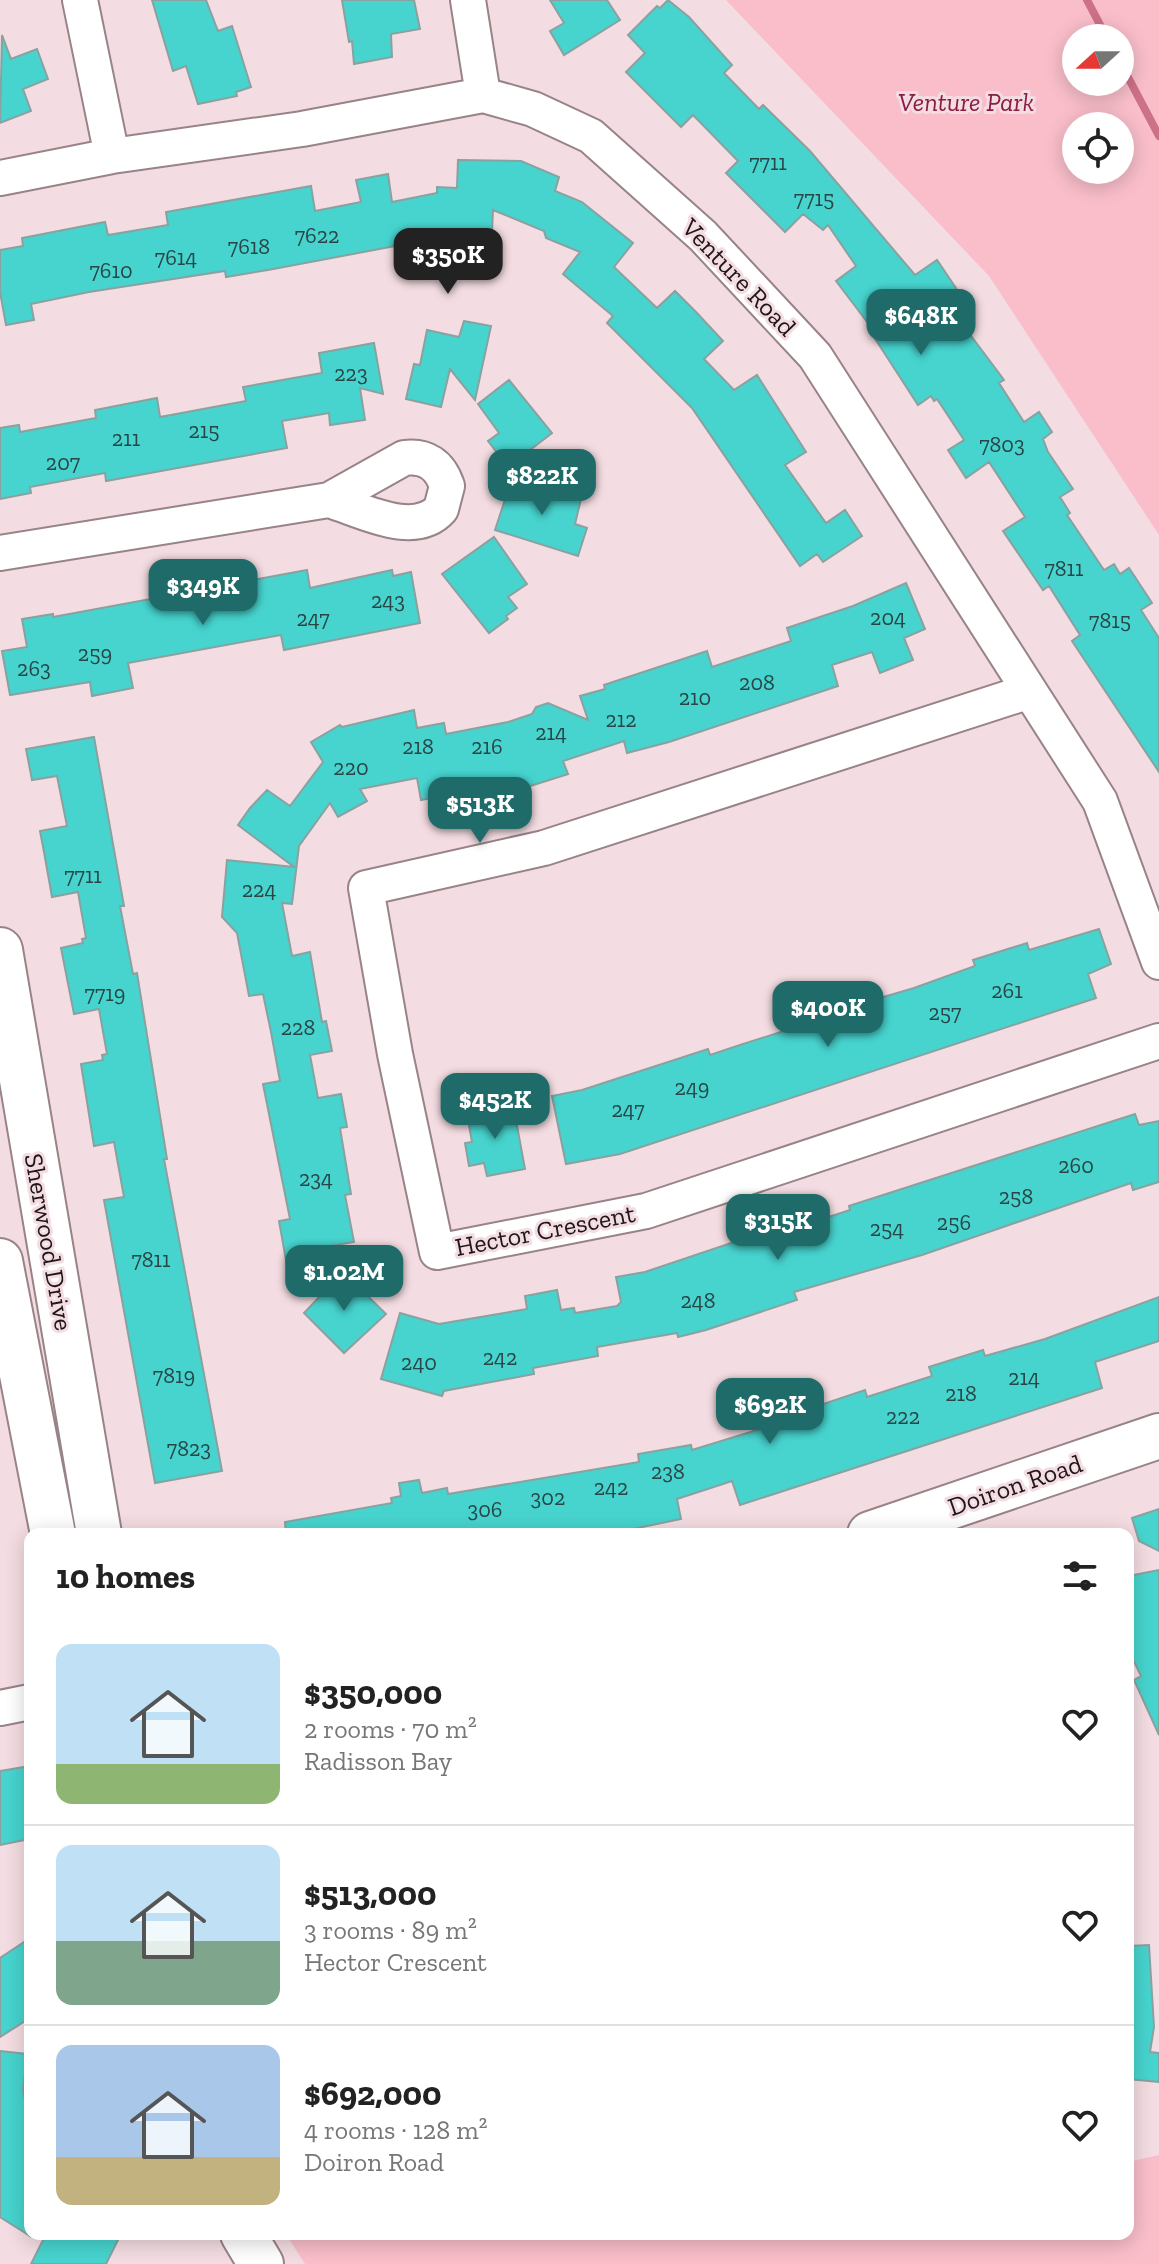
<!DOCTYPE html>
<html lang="en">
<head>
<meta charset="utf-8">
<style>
	:root { --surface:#fff; --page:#f6f6f6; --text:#222; --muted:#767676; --line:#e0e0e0; --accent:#1f6b69 }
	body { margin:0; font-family:"Zilla Slab",serif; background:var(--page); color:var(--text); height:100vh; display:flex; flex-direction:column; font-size:30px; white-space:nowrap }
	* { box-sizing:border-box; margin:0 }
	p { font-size:26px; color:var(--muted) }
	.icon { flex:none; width:44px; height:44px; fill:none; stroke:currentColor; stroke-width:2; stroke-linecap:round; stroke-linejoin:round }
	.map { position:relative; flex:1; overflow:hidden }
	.side { position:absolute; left:24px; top:1528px; width:1110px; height:712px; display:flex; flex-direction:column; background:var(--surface); border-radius:16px; box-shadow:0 4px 20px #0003 }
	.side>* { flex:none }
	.needle { width:52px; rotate:249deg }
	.buttons { position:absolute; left:1062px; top:24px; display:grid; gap:16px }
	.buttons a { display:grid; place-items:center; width:72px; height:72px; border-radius:50%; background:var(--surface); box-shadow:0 4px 20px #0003; font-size:40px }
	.price { position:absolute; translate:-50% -68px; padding:0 18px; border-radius:16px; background:var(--accent); color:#fff; font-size:26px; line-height:52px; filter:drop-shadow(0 2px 4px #0008) }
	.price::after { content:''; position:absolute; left:50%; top:48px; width:24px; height:18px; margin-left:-12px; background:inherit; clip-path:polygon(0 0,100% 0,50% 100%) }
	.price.active { background:#222; color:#fff }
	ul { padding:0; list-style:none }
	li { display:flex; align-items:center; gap:24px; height:200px; padding:0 32px }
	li+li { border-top:2px solid var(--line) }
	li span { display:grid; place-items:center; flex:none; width:224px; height:160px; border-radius:16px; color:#555 }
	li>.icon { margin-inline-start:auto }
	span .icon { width:96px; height:96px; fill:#fffc; stroke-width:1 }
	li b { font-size:34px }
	h2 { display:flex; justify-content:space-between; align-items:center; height:96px; padding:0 32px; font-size:34px }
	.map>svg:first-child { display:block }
	.green { fill:#f9beca; fill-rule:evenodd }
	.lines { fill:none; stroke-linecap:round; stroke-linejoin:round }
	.stream { stroke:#cd7188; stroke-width:8 }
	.building { fill:#47d4cf; stroke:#8aa1a0; stroke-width:2 }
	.street-casing { stroke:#988387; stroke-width:38 }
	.secondary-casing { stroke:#988387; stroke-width:48 }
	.street { stroke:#fff; stroke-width:34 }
	.secondary { stroke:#fff; stroke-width:44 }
	.labels { text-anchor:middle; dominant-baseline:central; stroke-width:6; stroke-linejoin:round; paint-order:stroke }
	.number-label { font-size:22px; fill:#284646 }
	.park-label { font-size:26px; font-style:italic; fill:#8b1b43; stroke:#f4dde2 }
	.street-label { font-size:26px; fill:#1e1618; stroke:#f4dde2 }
</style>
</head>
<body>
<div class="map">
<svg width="1159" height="2264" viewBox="0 0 1159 2264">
	<rect width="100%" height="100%" fill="#f4dde2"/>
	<path class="green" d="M726,0H1159V535L989,276ZM1076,38H1120V82H1076ZM1076,126H1120V170H1076Z
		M1159,2155V2264H305L286,2234H1128V2162Z"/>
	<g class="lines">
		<path class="stream" d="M1087,0L1107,38
			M1120,62L1159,136"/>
	</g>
	<path class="building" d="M152,0H206L218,31L232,26L251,87L236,92L237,96L198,104L186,66L173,71Z
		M342,0H414L420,29L391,34L392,57L354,64L352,41L349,42Z
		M550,0H607L620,20L564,55L550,31L564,23Z
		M668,0L689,17L732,65L724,73L759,109L763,105L810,151L915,275L937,260L964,300L951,309L1004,380L999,383L1024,422L1039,412L1052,432L1043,439L1048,452L1073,489L1060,497L1070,513L1067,515L1104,570L1114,564L1120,574L1129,568L1152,603L1141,610L1159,638V772L1072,641L1080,635L1049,586L1043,590L1003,531L1025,517L989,462L966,478L948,450L964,440L937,399L934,401L931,396L918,405L874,337L877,335L836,281L856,266L828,225L823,230L803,214L785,232L726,173L738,161L693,115L681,127L626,72L645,53L628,35L657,6L660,8Z
		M2,35L11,59L37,49L48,79L23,89L31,111L0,123Z
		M458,160L521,161L559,177L555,191L582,202L633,243L614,267L657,308L675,291L697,313L723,341L704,359L734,390L757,375L806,452L785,465L826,523L845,510L862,536L823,562L817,554L800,566L692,408L607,323L613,316L563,274L580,252L546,238L544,231L493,210L492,232L421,231L422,241L268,270L226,277L225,271L89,292L31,304L34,320L6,325L0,292V250L23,246L22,238L105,222L108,235L168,225L166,212L311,186L315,211L361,202L356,180L388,174L392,202L437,193V187L457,188Z
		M464,321L491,326L475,400L450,369L441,407L406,399L414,364L420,365L427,330L459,337Z
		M374,343L383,394L360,388L365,420L330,425L329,413L282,421L287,448L106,481L105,473L30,487L31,493L0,499V428L19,425L20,432L96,418L95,410L157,398L160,417L246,401L243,387L322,373L319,353Z
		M509,380L552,433L508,467L488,441L499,433L478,404Z
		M512,478L581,499L575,524L587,528L578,556L495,530Z
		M494,537L527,584L508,597L517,608L506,616L508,619L489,633L442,574Z
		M307,570L310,588L392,570L393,576L411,572L420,623L284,650L281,635L128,663L133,688L92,696L90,682L10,695L2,651L27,647L22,619L53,614V617Z
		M906,583L925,629L904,638L913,660L880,673L872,652L832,665L838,686L669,742L627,753L624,741L563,761L568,774L521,789L493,794L491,786L421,800L417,778L360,789L367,801L338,817L330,803L299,846L292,904L282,903L292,956L310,952L322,1022L326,1021L332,1051L310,1055L318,1098L341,1094L347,1127L340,1128L351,1194L345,1195L354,1242L319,1248L340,1269L289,1277L279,1221L290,1219L263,1084L280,1081L271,1032L263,994L249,996L237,933L222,917L227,860L294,867L238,825L250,808L267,790L290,806L323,762L311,742L340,725L342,727L414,710L417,728L444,723L446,734L508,722L532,714L536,707L548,703L588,720L580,696L605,689L604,685L707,651L712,667L791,641L787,628L853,606Z
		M94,737L124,906H120L133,974L137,973L167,1159H164L222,1471L155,1483L104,1200L124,1197L114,1142L94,1146L81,1064L103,1060L102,1055L107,1054L99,1009L74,1014L61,948L83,943L82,939L86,938L78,892L52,897L44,852L40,831L67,826L57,776L32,780L26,749Z
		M1099,929L1111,964L1088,974L1096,998L620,1154L566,1164L552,1096L582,1090L708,1049L710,1055L740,1045L790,1029L788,1025L914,988L975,966L973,960L1027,943L1029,950Z
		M513,1104L525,1169L487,1176L484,1163L469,1166L465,1143L472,1142L467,1114Z
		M1135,1114L1139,1125L1159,1121V1182L1133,1190L1131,1183L922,1255L794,1292L797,1300L706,1330L678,1337L677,1333L597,1347L598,1356L533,1368L534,1374L444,1391L442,1396L381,1379L400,1313L439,1324L527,1309L525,1296L557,1290L561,1310L574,1308L575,1313L617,1306L621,1302L616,1277L645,1272L749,1237L751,1242L850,1210L849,1206Z
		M343,1272L386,1314L344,1353L304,1313Z
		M1159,1297V1341L1095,1362L1102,1388L740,1505L732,1481L677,1499L681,1519L609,1534H286L285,1522L392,1503L391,1498L401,1496L399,1483L419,1480L422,1493L447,1488L448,1494L639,1462L638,1454L691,1445L692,1450L780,1423L779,1419L865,1390L867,1397L932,1376L929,1367L983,1350L985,1356L1045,1339Z
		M1159,1509V1551L1139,1541L1132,1518Z
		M1159,1570V1735L1134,1680L1141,1676L1128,1649V1576Z
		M30,1766V1839L0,1845V1771Z
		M30,1938V2018L0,2037V1958Z
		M1149,1945L1154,2027L1150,2052L1159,2053V2082L1128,2079V1946Z
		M0,2051L27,2054L23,2090L30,2126V2236L0,2217Z
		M46,2234H121L106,2264H31Z"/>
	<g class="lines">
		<defs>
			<path id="street" d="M80,0L112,156
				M468,0L483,95
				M0,178L112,156L302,129L483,95L533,109L591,136L703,236L815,356L1100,801L1159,962
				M0,553L329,500L404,458C426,455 440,465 447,486L441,509C414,539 362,510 329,500
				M1027,692L544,848L366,888L395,1054L437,1252L646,1211L1159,1041
				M0,1708L30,1702"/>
			<path id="secondary" d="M0,950L99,1534
				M0,1261L53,1534
				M870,1534L1159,1436
				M243,2234L261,2264"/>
		</defs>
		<use href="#street" class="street-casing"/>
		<use href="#secondary" class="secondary-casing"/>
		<use href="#street" class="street"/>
		<use href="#secondary" class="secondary"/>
	</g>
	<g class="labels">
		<g class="number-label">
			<text x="768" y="162">7711</text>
			<text x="814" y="198">7715</text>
			<text x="317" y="235">7622</text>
			<text x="249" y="246">7618</text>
			<text x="176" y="257">7614</text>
			<text x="111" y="270">7610</text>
			<text x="351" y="373">223</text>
			<text x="204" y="430">215</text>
			<text x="126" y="438">211</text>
			<text x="1002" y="444">7803</text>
			<text x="63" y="462">207</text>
			<text x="1064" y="568">7811</text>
			<text x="388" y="600">243</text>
			<text x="888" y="617">204</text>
			<text x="313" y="618">247</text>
			<text x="1110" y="620">7815</text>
			<text x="95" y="653">259</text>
			<text x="34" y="668">263</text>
			<text x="757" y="682">208</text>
			<text x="695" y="697">210</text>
			<text x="621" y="719">212</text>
			<text x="551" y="732">214</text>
			<text x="418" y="746">218</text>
			<text x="487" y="746">216</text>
			<text x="351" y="767">220</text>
			<text x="83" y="875">7711</text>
			<text x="259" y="889">224</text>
			<text x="1007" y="990">261</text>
			<text x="105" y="993">7719</text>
			<text x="945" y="1012">257</text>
			<text x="298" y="1027">228</text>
			<text x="692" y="1087">249</text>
			<text x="628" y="1109">247</text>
			<text x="1076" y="1165">260</text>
			<text x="316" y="1178">234</text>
			<text x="1016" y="1196">258</text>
			<text x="954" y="1222">256</text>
			<text x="887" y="1228">254</text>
			<text x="151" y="1259">7811</text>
			<text x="698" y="1300">248</text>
			<text x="500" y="1357">242</text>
			<text x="419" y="1362">240</text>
			<text x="174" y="1375">7819</text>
			<text x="1024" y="1377">214</text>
			<text x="961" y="1393">218</text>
			<text x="903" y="1416">222</text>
			<text x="189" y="1448">7823</text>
			<text x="668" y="1471">238</text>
			<text x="611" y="1487">242</text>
			<text x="548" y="1497">302</text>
			<text x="485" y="1509">306</text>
		</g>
		<g class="park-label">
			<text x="966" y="102">Venture Park</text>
		</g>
		<g class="street-label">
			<text transform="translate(739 277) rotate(46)">Venture Road</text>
			<text transform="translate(545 1230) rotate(-11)">Hector Crescent</text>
			<text transform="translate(49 1242) rotate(80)">Sherwood Drive</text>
			<text transform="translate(1015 1485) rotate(-19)">Doiron Road</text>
		</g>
	</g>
</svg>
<div class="buttons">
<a><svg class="needle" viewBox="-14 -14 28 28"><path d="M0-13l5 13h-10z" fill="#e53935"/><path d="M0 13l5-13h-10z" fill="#767676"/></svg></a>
<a><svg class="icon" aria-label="locate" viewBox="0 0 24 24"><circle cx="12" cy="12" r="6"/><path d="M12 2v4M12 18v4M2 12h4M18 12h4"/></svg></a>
</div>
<b class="price active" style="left:448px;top:296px">$350K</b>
<b class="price" style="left:921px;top:357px">$648K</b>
<b class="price" style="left:542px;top:517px">$822K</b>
<b class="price" style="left:203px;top:627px">$349K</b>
<b class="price" style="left:480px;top:845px">$513K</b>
<b class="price" style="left:828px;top:1049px">$400K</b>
<b class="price" style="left:495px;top:1141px">$452K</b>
<b class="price" style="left:778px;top:1262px">$315K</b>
<b class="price" style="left:344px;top:1313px">$1.02M</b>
<b class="price" style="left:770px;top:1446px">$692K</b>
<section class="side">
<h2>10 homes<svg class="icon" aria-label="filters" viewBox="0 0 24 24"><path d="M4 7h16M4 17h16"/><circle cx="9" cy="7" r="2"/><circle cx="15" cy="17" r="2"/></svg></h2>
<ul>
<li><span style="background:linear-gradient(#bfe0f5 75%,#8fb573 0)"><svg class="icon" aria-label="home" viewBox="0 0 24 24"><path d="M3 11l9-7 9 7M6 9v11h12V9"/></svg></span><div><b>$350,000</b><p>2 rooms · 70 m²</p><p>Radisson Bay</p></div><svg class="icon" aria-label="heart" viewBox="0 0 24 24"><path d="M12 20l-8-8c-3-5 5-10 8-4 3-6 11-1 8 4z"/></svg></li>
<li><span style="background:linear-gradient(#bfe0f5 60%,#7fa58c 0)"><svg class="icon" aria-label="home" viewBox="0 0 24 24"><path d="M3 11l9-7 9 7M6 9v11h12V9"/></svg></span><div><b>$513,000</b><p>3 rooms · 89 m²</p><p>Hector Crescent</p></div><svg class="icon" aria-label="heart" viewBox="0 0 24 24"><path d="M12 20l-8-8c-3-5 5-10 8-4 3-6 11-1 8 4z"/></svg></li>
<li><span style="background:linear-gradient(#a9c7e8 70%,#c2b280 0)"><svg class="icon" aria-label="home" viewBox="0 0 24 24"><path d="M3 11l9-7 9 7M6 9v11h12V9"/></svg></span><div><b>$692,000</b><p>4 rooms · 128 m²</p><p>Doiron Road</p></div><svg class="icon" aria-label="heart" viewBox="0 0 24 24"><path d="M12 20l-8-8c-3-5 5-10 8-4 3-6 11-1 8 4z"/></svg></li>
</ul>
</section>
</div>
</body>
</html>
